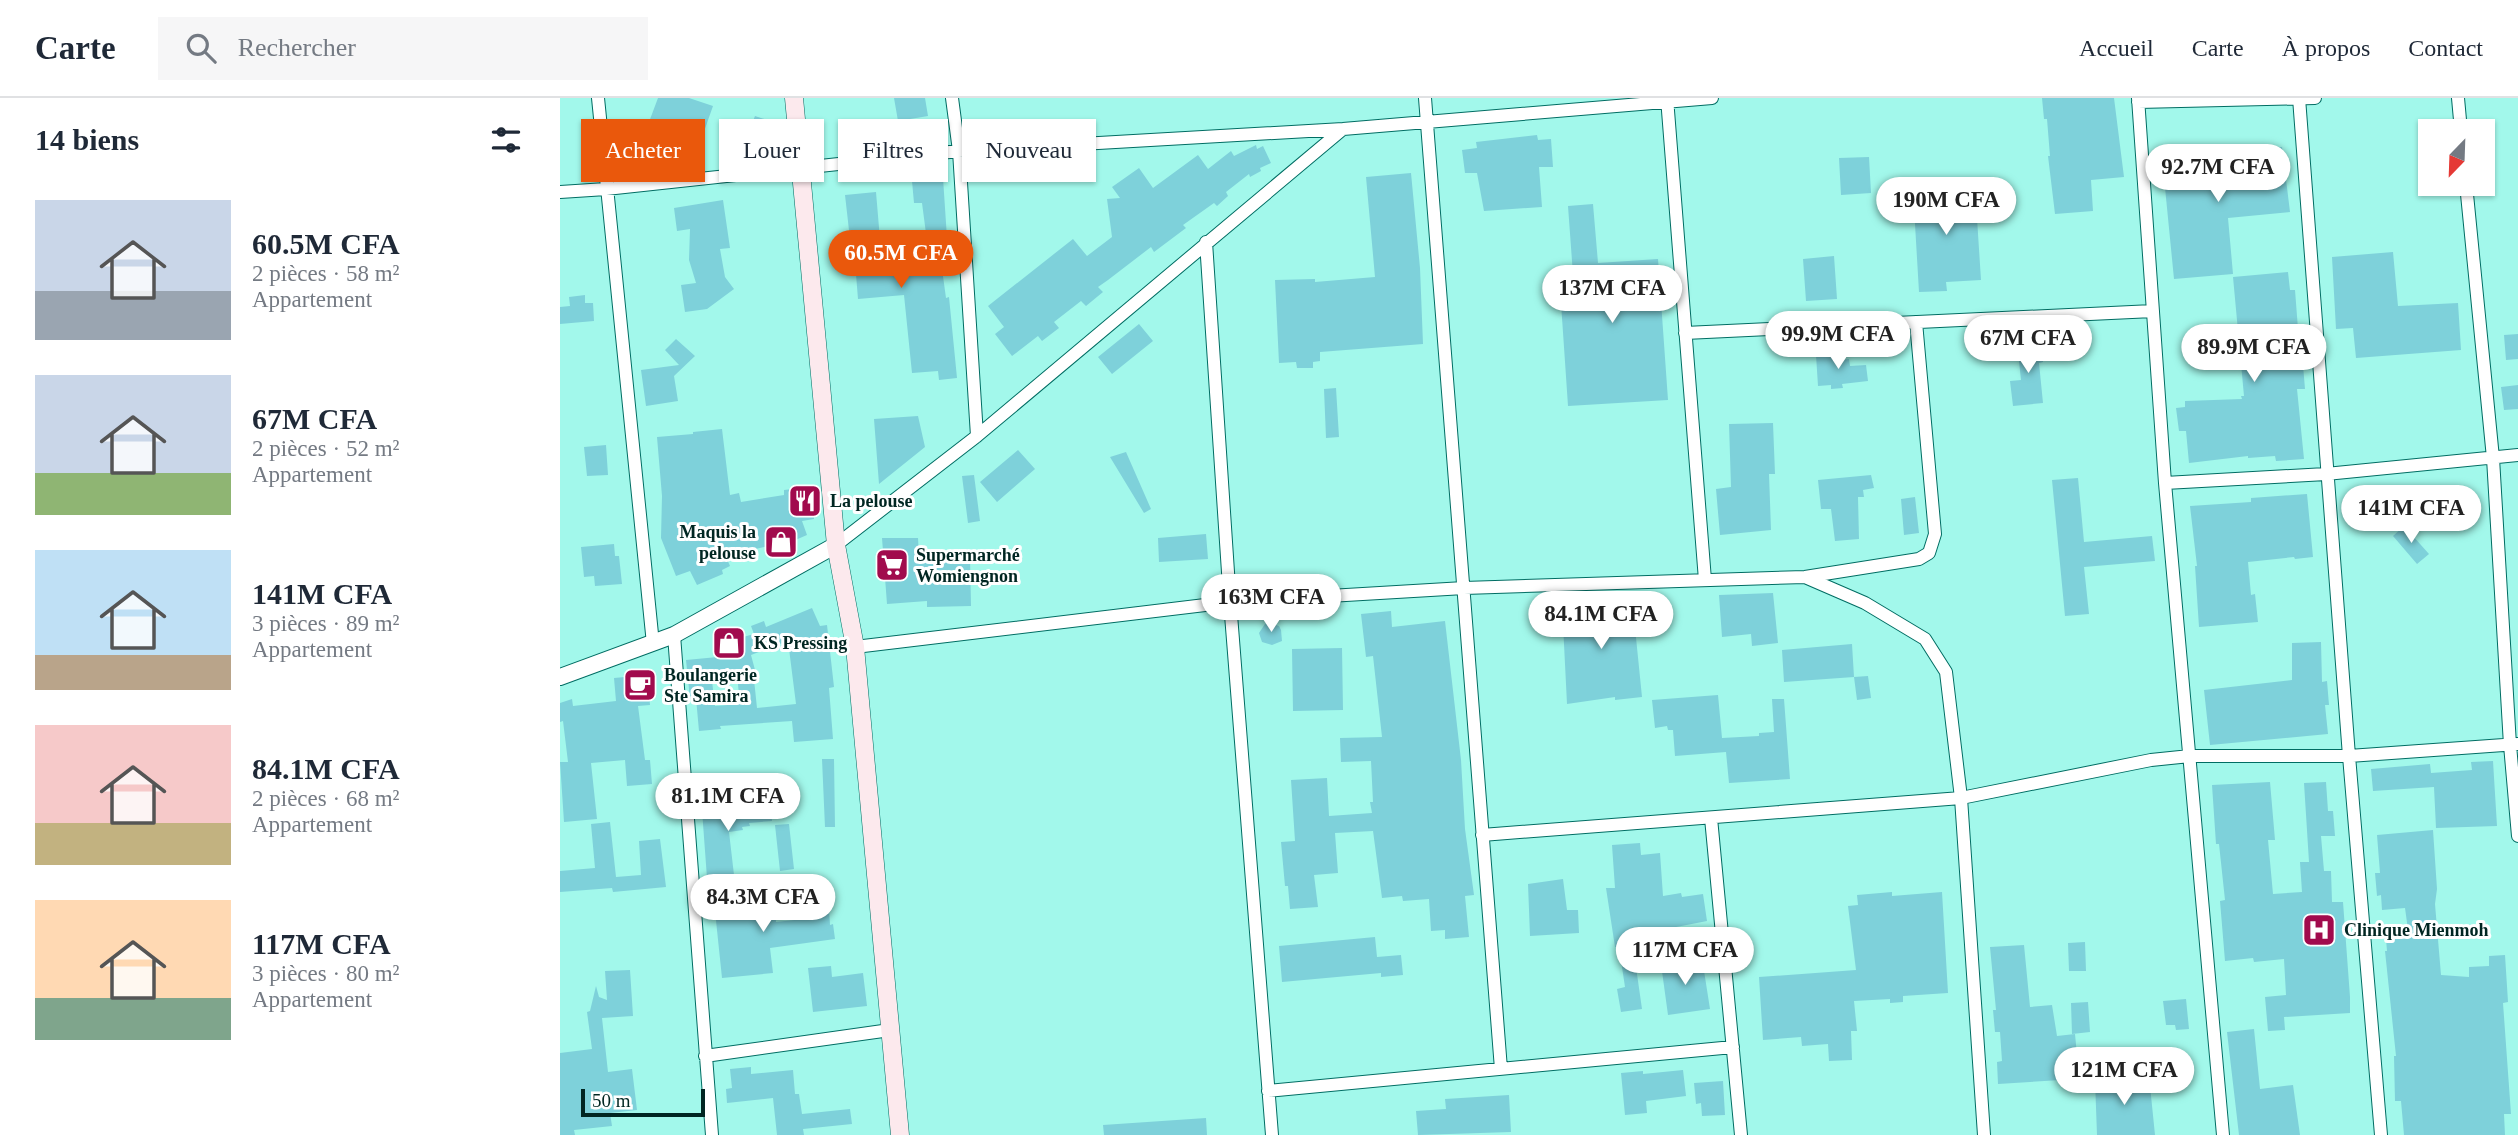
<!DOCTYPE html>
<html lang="fr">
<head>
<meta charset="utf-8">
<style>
	:root { --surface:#fff; --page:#f6f6f7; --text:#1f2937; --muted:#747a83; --line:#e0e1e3; --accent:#ea580c }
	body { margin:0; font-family:"Times New Roman",serif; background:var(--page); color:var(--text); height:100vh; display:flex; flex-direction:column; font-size:26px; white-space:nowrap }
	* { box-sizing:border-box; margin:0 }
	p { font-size:23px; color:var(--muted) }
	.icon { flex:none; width:38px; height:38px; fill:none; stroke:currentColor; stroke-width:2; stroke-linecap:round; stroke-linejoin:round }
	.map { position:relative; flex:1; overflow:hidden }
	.drawer { display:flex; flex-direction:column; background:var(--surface); width:560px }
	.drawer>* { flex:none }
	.hud { position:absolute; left:21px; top:21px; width:665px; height:63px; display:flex; gap:14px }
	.needle { width:46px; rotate:203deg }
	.controls { position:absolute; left:1858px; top:21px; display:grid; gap:14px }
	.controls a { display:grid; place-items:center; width:77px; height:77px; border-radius:0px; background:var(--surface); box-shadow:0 2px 5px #0004; font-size:35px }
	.scale { position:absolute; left:21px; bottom:18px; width:124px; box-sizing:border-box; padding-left:7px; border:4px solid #002622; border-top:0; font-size:19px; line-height:24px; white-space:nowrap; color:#002622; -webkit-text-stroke:5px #fff; paint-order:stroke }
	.price { position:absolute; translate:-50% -60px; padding:0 16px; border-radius:24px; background:#fff; color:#222; font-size:23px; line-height:46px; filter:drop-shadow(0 2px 4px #0008) }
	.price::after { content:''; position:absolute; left:50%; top:42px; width:21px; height:16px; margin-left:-10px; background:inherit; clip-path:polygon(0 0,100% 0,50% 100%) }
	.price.active { background:var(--accent); color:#fff }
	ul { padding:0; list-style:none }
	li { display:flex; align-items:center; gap:21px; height:175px; padding:0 35px }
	li span { display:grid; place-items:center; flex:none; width:196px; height:140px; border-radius:0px; color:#555 }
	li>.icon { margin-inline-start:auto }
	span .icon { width:84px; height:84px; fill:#fffc; stroke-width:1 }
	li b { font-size:30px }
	h2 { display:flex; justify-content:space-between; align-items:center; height:84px; padding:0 35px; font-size:30px }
	.tag { padding:0 24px; border-radius:0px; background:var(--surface); box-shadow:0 2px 5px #0004; font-size:24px; line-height:63px }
	.tag.active { background:var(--accent); color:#fff }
	header { display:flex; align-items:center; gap:42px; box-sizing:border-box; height:98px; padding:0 35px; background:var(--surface); border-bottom:2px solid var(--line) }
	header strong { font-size:33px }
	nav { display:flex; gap:38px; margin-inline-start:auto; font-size:24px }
	.search { width:490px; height:63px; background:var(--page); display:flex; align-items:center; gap:18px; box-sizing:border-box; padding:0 24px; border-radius:0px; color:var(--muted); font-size:26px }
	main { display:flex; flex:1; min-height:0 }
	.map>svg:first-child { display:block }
	.building { fill:#7ed1da; fill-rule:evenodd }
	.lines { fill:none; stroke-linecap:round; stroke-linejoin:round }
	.minor-casing { stroke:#006d63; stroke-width:14 }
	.tertiary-casing { stroke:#006d63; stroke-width:18 }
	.secondary-casing { stroke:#006d63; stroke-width:19 }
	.minor { stroke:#fff; stroke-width:12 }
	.tertiary { stroke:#fff; stroke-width:16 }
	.secondary { stroke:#fce9ed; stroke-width:18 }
	.labels { text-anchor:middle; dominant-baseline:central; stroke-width:6; stroke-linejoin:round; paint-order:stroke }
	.poi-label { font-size:18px; font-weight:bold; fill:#002622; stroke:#fff; text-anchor:start }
</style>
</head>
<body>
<header>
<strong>Carte</strong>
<div class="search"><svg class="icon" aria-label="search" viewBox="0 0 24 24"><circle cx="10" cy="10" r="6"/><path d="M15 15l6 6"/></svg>Rechercher</div>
<nav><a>Accueil</a><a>Carte</a><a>À propos</a><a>Contact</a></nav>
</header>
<main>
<section class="drawer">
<h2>14 biens<svg class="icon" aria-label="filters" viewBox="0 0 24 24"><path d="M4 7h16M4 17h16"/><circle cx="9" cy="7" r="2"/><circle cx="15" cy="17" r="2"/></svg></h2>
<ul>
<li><span style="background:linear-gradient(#c9d6e8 65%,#9aa5b1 0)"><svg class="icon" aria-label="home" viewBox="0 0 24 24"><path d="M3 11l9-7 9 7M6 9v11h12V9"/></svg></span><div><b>60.5M CFA</b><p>2 pièces · 58 m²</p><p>Appartement</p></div></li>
<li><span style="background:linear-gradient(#c9d6e8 70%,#8fb573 0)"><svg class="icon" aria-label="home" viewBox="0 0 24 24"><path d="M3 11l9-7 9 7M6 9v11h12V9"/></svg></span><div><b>67M CFA</b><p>2 pièces · 52 m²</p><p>Appartement</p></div></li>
<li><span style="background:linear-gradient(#bfe0f5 75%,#b9a48a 0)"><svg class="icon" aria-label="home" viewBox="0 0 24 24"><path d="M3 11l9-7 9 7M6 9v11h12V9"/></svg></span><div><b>141M CFA</b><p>3 pièces · 89 m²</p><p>Appartement</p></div></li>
<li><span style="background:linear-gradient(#f6c9c9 70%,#c2b280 0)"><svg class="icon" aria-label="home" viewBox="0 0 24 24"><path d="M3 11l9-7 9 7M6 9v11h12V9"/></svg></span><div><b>84.1M CFA</b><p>2 pièces · 68 m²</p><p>Appartement</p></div></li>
<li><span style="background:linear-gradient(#ffd9b3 70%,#7fa58c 0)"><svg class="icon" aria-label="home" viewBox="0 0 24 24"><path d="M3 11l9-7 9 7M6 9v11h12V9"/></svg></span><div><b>117M CFA</b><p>3 pièces · 80 m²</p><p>Appartement</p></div></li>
</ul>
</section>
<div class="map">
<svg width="1958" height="1037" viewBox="0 0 1958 1037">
	<rect width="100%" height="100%" fill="#a2f8eb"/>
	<path class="building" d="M98,0H129L153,8L141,42L89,24Z
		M334,0H365L368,18L338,23Z
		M1482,0H1554L1564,79L1531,82L1533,113L1495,116L1488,58H1490L1487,21H1484Z
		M195,18L213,24L206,39L189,33Z
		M977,37L978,42L991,41L993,69H979L982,109L924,113L917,75H905L902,52L917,50L916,44Z
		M696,47L697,51L703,48L711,65L700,70L701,73L690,79L689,76L666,94L668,98L657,108L654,105L623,127L626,130L594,154L591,149L548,182L538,189L543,194L526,208L521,203L494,224L499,230L482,243L478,238L452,258L435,236L444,229L428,208L513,141L527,158L552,139L547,101L560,100L552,89L579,70L593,90L638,57L648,71L671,53L674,58Z
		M1722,49L1730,114L1668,120L1673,176L1614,181L1602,59L1630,58Z
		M1309,59L1311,95L1281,97L1279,60Z
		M851,75L860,170L863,246L760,254V263L753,264V270H737L736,264L719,265L715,182L755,181V184L815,179L806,79Z
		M383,80L387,140L367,143L362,105H354L352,83Z
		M1415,89L1421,182L1386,184L1387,193L1359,194L1353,92Z
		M316,94L323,177L382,171L386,200L389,199L397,280L379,282L378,273L352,275L344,197L298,201L295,164L281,166L279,141H290L285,97Z
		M163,102L170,150L160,151L165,179L174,191L147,211L125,214L121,187L136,185L129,162L130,131L117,133L114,110Z
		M1033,106L1038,165L1098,161L1108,302L1008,308L1001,205L1015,204L1008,108Z
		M1833,154L1838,208L1898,205L1901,252L1796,260L1793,230L1776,231L1772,159Z
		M1274,158L1277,201L1246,203L1243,161Z
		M1728,174L1730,192H1735L1738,231L1700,233L1702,258L1742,255L1745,291H1737L1744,361L1716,363L1715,358L1688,360V358L1629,365L1626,333H1619L1616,310L1625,309V303L1682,301L1681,298H1684L1673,179Z
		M25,197V205H33L34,223L0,226V209L10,208L9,199Z
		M579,226L593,243L552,276L538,259Z
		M1958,236V261L1946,262L1944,237Z
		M116,241L135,258L114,278L118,303L86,308L81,272L119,267L105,252Z
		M1481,243L1483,264L1479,265L1483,305L1453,308L1450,283L1461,282L1457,245Z
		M1280,252L1281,262L1289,261L1290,268L1306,267L1308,283L1282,286L1283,290L1271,291V287L1258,288L1256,257Z
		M1958,287V311L1944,312L1941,289Z
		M776,290L779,339L766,340L764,291Z
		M358,318L365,349L319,386L314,321Z
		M1213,325L1215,376H1209L1211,432L1160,437L1156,391L1171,389L1169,326Z
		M162,331L170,397L179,395L181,404L224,397V392L250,389L251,401H254V421L242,423L247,437L219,449L217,446L187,453L188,458L167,461L170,468L162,472L163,476L137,487L130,473L116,478L101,440L102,398L97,339L133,336V334Z
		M46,347L48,377L27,378L24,349Z
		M458,352L475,371L437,404L420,384Z
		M566,354L591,411L584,415L550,359Z
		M414,377L420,423L408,425L402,378Z
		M1311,377L1314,390L1303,392L1304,399H1298L1299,441L1275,443L1271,411H1261L1258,382Z
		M1518,380L1524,444L1592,438L1595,463L1524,469L1529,516L1505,518L1492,382Z
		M1747,396L1753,459L1735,461L1734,459L1688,464L1691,497L1695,496L1698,524L1639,529L1635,468H1637L1630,408L1691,404V400Z
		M1355,399L1359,435L1344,437L1341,401Z
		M1844,428L1869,456L1857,466L1833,438Z
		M646,436L648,461L599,464L598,440Z
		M322,440H358L359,458H410L411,508L367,509V503L327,506Z
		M54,446L55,458H59L62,486L35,488L34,478L24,479L21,449Z
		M1213,495L1218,545L1192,548L1191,536L1162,539L1159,497Z
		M1072,500L1082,599L1055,602V599L1007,606L1002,506Z
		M252,510L260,528L267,527L274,589L269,590L273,641L234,644L232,623L160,628L161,631L139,633L136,600L130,601L126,562L168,558L165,544L194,536L191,528L204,523L206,529ZM228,543L236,606L197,610L193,572H195L191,557ZM177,577L180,606L155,608L152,583Z
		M831,513L832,529L885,523L901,662L905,731L914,797L905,798L909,839L885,841V832L871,833L869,801L843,803L842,798L822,800L813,733L775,735L778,775L754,777L758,809L730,811L728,788H725L721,744L735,743L731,682L767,680L769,718L812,715L810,704H813L811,663L781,664L780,640L822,639L813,558L806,559L801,516Z
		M709,525L719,528L721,532L722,543L712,547L702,544L699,535L705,526Z
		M1761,544L1762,584L1767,583L1769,607H1765L1768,636L1650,647L1644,592L1732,582V545Z
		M1292,546L1294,579L1224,584L1222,552Z
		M782,550L783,612L733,613L732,551Z
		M87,577L90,607L78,608L85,662H90L92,686L67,688L65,662L31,665L37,721L4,724L0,664H8L3,623L0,624V605L12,601L13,608L56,603L54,580Z
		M1308,578L1311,600L1297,602L1294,579Z
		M1158,597L1162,640L1199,638V635L1214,634L1212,601H1224L1230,681L1169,685L1166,654L1115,658L1113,632H1108L1107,628L1095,630L1092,602Z
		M262,661H274L275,729H265Z
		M1933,663L1937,728L1876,730L1874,689L1813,693L1811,671L1870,666L1871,675L1912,672L1911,664Z
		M1710,684L1715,742H1708L1713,796L1742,794L1740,764H1749L1744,685L1766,684L1768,713H1773L1775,738H1761L1764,773H1771L1772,804H1783L1790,899V915L1724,919L1725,932L1708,933L1705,899L1726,897L1724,861L1694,864L1693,860L1665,863L1660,803L1665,802L1659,746H1656L1652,687Z
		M210,703L212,723L189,725L190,728L182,729L183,732L169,734L174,777L147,780L142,712Z
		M50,724L56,779L81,777L79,743L100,741L106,789L53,794L52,790L0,794V773L35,770L31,726Z
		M229,726L234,771L220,773L215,727Z
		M1873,732L1877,791L1875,806L1881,877L1909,879V869L1929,868V858L1945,857L1948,904L1943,905L1951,1016H1944L1945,1037H1844L1841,1003H1835L1834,958H1836L1825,853H1827L1826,841L1849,839L1845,810L1822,812L1821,797L1817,798L1815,775H1820L1817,737Z
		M1080,745L1081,757L1100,755L1103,798L1121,795L1122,799L1143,796L1147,823L1106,831L1111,864L1076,869L1082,911L1061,914L1057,891L1065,889L1059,849H1055L1046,790H1055L1052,747Z
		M1003,781L1007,812H1018L1019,835L970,838L968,786Z
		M212,784L216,824L252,820L251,813L269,811L270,827L273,826L275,841L210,850L213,875L162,880L155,813L197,808L194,786Z
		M1332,794V798L1382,794L1388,895L1343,898V904L1330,905V901L1294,903L1297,933H1291L1292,962L1269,963L1268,946L1242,948L1241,939L1203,942L1199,879L1296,872L1288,808L1298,807L1297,797Z
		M815,839L817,859L841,857L843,877L821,879V875L722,884L719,848Z
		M1525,844L1526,873H1509L1508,845Z
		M1464,847L1470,909L1492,907L1497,938L1515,936L1517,957L1532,956L1533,980L1438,986L1437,964L1442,963L1440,934H1435L1433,912H1436L1430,849Z
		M1142,860L1150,911L1108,917L1101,866Z
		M271,868L272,879L303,875L307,908L253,914L248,870Z
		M70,872L73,918L42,920L48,974L72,971L77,1012L50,1015L52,1028L14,1032L15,1037H0V955L32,951L27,914L30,913L36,888L39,899L47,902L45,873Z
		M1626,901L1629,931L1616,932L1615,927H1606L1603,903Z
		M1528,904L1530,934L1512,936L1511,905Z
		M1694,931L1700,991L1733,987L1740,1037H1679L1667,934Z
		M1583,953H1602L1603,966L1583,967Z
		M191,969V976L233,972L235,996H239L242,1016L290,1011L292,1026L243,1031L244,1037H217L213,1000L167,1005L166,991L172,990L170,971Z
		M1123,972L1126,998L1086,1003L1087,1015L1065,1017L1061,975L1083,973V976Z
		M1589,978L1595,1037H1537L1535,982Z
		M1163,983L1165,1017L1142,1018L1141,1005L1136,1006L1134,985Z
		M949,997L951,1034L858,1037L856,1013L886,1011L885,1001Z
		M646,1020L647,1037H544L543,1027Z"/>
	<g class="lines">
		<defs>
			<path id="minor" d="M38,0L93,546
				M392,0L399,53L417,338
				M865,0L941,971
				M1107,0L1145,482
				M1578,0L1605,385L1663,1037
				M1739,0L1789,658L1821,1037
				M1898,0L1901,33
				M1578,4L1755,0
				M1906,86L1933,360L1950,647L1958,738
				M0,94L46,91L399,53L783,31L1152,0
				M646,144L670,504L712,1037
				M1125,235L1593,213
				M1605,385L1766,376L1958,357
				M276,447L417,338L783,31
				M1245,479L1305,505L1365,541L1386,574L1401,700L1424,1037
				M114,537L152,1037
				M295,549L670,504L904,490L1245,479L1359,461L1369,455L1375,436L1356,224
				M1151,720L1181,1037
				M922,737L1401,700L1591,662L1630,658H1789L1958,646
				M145,958L330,932
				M708,993L1173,949"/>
			<path id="tertiary" d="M0,579L114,537L276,447"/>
			<path id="secondary" d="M234,0L276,447L295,549L340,1037"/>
		</defs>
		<use href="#minor" class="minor-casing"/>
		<use href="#tertiary" class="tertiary-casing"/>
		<use href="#secondary" class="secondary-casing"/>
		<use href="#minor" class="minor"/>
		<use href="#tertiary" class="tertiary"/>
		<use href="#secondary" class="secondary"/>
	</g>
	<defs>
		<symbol id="restaurant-square" viewBox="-11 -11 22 22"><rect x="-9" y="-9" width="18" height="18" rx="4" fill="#a10b4d" stroke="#fff"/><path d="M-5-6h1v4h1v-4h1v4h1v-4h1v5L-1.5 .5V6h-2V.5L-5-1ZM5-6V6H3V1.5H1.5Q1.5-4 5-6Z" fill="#fff"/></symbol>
		<symbol id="shop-square" viewBox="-11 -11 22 22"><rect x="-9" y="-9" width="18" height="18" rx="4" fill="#a10b4d" stroke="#fff"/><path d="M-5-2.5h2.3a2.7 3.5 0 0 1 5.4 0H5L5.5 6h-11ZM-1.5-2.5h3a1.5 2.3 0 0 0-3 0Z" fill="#fff"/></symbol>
		<symbol id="supermarket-square" viewBox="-11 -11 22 22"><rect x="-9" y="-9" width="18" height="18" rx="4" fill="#a10b4d" stroke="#fff"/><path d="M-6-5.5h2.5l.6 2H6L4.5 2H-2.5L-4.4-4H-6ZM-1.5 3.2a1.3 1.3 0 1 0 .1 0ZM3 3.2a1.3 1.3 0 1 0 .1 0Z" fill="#fff"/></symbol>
		<symbol id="cafe-square" viewBox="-11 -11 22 22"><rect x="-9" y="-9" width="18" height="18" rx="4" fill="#a10b4d" stroke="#fff"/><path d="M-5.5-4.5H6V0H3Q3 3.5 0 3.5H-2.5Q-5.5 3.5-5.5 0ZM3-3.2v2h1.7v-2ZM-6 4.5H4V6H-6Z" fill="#fff"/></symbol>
		<symbol id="hospital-square" viewBox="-11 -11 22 22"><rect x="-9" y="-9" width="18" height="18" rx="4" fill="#a10b4d" stroke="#fff"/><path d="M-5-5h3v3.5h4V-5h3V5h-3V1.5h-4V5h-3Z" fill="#fff"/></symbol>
	</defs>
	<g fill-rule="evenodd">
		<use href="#restaurant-square" x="226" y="384" width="38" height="38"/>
		<use href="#shop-square" x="202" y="425" width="38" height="38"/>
		<use href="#supermarket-square" x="313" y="448" width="38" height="38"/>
		<use href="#shop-square" x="150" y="526" width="38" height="38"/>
		<use href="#cafe-square" x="61" y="568" width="38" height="38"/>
		<use href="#hospital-square" x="1740" y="813" width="38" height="38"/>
	</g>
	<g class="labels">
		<g class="poi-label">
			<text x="270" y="403">La pelouse</text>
			<text x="196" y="434" text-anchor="end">Maquis la<tspan x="196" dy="21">pelouse</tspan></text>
			<text x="356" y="457">Supermarché<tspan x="356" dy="21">Womiengnon</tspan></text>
			<text x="194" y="545">KS Pressing</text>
			<text x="104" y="577">Boulangerie<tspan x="104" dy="21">Ste Samira</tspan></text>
			<text x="1784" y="832">Clinique Mienmoh</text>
		</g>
	</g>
</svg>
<div class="controls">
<a><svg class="needle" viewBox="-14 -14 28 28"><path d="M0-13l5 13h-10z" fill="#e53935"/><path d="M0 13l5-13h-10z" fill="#747a83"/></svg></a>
</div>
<div class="scale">50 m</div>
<b class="price" style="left:1658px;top:106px">92.7M CFA</b>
<b class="price" style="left:1386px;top:139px">190M CFA</b>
<b class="price active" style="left:341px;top:192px">60.5M CFA</b>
<b class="price" style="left:1052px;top:227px">137M CFA</b>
<b class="price" style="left:1278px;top:273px">99.9M CFA</b>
<b class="price" style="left:1468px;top:277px">67M CFA</b>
<b class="price" style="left:1694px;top:286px">89.9M CFA</b>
<b class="price" style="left:1851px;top:447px">141M CFA</b>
<b class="price" style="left:711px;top:536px">163M CFA</b>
<b class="price" style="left:1041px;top:553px">84.1M CFA</b>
<b class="price" style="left:168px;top:735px">81.1M CFA</b>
<b class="price" style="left:203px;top:836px">84.3M CFA</b>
<b class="price" style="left:1125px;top:889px">117M CFA</b>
<b class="price" style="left:1564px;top:1009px">121M CFA</b>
<div class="hud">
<a class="tag active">Acheter</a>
<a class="tag">Louer</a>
<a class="tag">Filtres</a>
<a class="tag">Nouveau</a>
</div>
</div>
</main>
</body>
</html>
